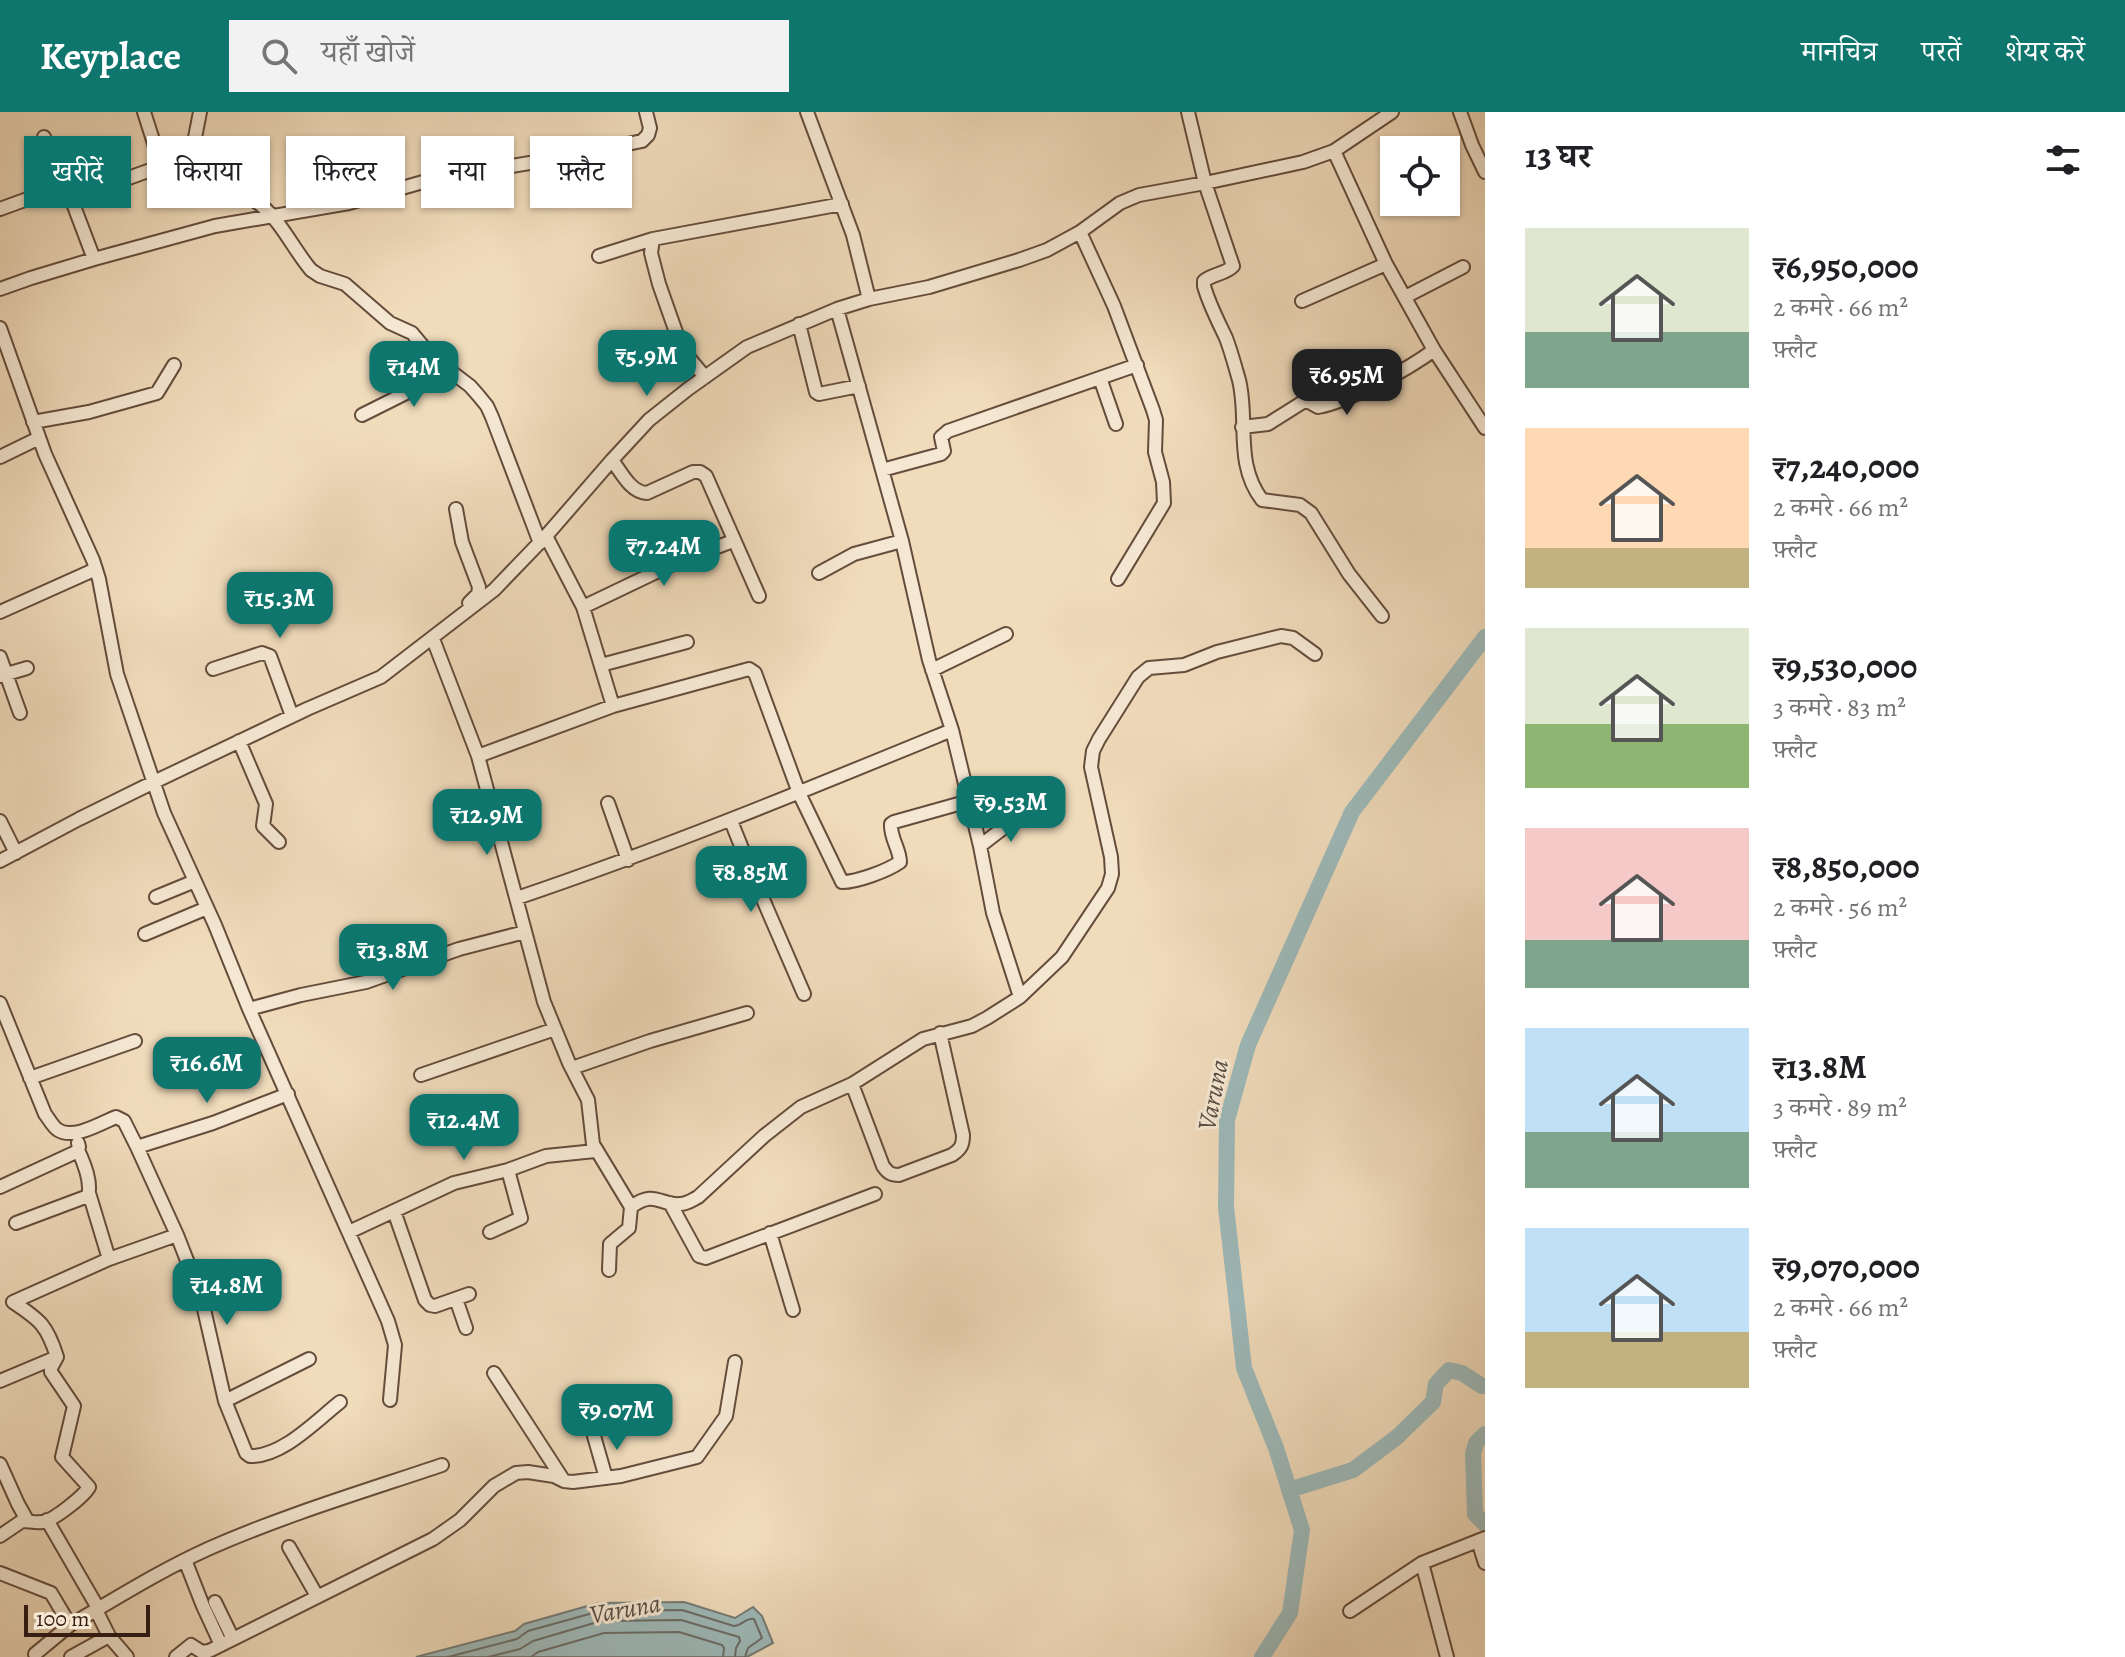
<!DOCTYPE html>
<html lang="hi">
<head>
<meta charset="utf-8">
<style>
	:root { --surface:#fff; --page:#f2f2f2; --text:#202124; --muted:#757577; --accent:#0f766e }
	body { margin:0; font-family:Alegreya,"Noto Serif Devanagari",serif; background:var(--page); color:var(--text); height:100vh; display:flex; flex-direction:column; font-size:30px; white-space:nowrap }
	* { box-sizing:border-box; margin:0 }
	p { font-size:26px; color:var(--muted) }
	.icon { flex:none; width:44px; height:44px; fill:none; stroke:currentColor; stroke-width:2; stroke-linecap:round; stroke-linejoin:round }
	.map { position:relative; flex:1; overflow:hidden }
	.side { display:flex; flex-direction:column; background:var(--surface); width:640px }
	.side>* { flex:none }
	.banner { position:absolute; left:24px; top:24px; width:760px; height:72px; display:flex; gap:16px }
	.fabs { position:absolute; left:1380px; top:24px; display:grid; gap:16px }
	.fabs a { display:grid; place-items:center; width:80px; height:80px; border-radius:0px; background:var(--surface); box-shadow:0 2px 6px #0004; font-size:40px }
	.scale { position:absolute; left:24px; bottom:20px; width:126px; box-sizing:border-box; padding-left:8px; border:4px solid #371d12; border-top:0; font-size:22px; line-height:28px; white-space:nowrap; color:#371d12; -webkit-text-stroke:6px #f5e8d3; paint-order:stroke }
	.price { position:absolute; translate:-50% -68px; padding:0 18px; border-radius:16px; background:var(--accent); color:#fff; font-size:26px; line-height:52px; filter:drop-shadow(0 2px 4px #0008) }
	.price::after { content:''; position:absolute; left:50%; top:48px; width:24px; height:18px; margin-left:-12px; background:inherit; clip-path:polygon(0 0,100% 0,50% 100%) }
	.price.on { background:#222; color:#fff }
	ul { padding:0; list-style:none }
	li { display:flex; align-items:center; gap:24px; height:200px; padding:0 40px }
	li span { display:grid; place-items:center; flex:none; width:224px; height:160px; border-radius:0px; color:#555 }
	li>.icon { margin-inline-start:auto }
	span .icon { width:96px; height:96px; fill:#fffc; stroke-width:1 }
	li b { font-size:34px }
	h2 { display:flex; justify-content:space-between; align-items:center; height:96px; padding:0 40px; font-size:34px }
	.pill { padding:0 28px; border-radius:0px; background:var(--surface); box-shadow:0 2px 6px #0004; font-size:28px; line-height:72px }
	.pill.on { background:var(--accent); color:#fff }
	header { display:flex; align-items:center; gap:48px; box-sizing:border-box; height:112px; padding:0 40px; background:var(--accent); color:#fff }
	header strong { font-size:38px }
	nav { display:flex; gap:44px; margin-inline-start:auto; font-size:28px }
	.search { width:560px; height:72px; background:var(--page); display:flex; align-items:center; gap:20px; box-sizing:border-box; padding:0 28px; border-radius:0px; color:var(--muted); font-size:30px }
	main { display:flex; flex:1; min-height:0 }
	.map>svg:first-child { display:block }
	.water { fill:#9db9b9; stroke:#747b76; stroke-width:2 }
	.lines { fill:none; stroke-linecap:round; stroke-linejoin:round }
	.shore { stroke:#6a6b66; stroke-width:2 }
	.river { stroke:#9db9b9; stroke-width:16 }
	.minor-casing { stroke:#654c3c; stroke-width:16 }
	.minor { stroke:#f5e8d3; stroke-width:12 }
	.labels { text-anchor:middle; dominant-baseline:central; stroke-width:6; stroke-linejoin:round; paint-order:stroke }
	.water-label { font-size:26px; font-style:italic; fill:#564c44; stroke:#f5e8d3 }
</style>
</head>
<body>
<header>
<strong>Keyplace</strong>
<div class="search"><svg class="icon" aria-label="search" viewBox="0 0 24 24"><circle cx="10" cy="10" r="6"/><path d="M15 15l6 6"/></svg>यहाँ खोजें</div>
<nav><a>मानचित्र</a><a>परतें</a><a>शेयर करें</a></nav>
</header>
<main>
<div class="map">
<svg width="1485" height="1545" viewBox="0 0 1485 1545">
	<rect width="100%" height="100%" fill="#f0dbbb"/>
	<filter id="stains"><feTurbulence type="fractalNoise" baseFrequency=".0025" numOctaves="4"/><feColorMatrix values="0 0 0 0 .2 0 0 0 0 .09 0 0 0 0 .02 0 0 0 .5 -.17"/></filter>
	<radialGradient id="worn" r=".72"><stop offset=".6" stop-color="#630" stop-opacity="0"/><stop offset="1" stop-color="#630" stop-opacity=".3"/></radialGradient>
	<path class="water" d="M684,1490L735,1506L753,1495L762,1504L773,1531L747,1545H416L515,1519L524,1512L598,1491Z"/>
	<g class="lines">
		<path class="shore" d="M448,1545L517,1527L528,1519L600,1499L682,1498L734,1514C741,1514 747,1505 754,1507L762,1526L748,1536L745,1545
			M488,1545L520,1537L533,1529L601,1509L681,1508L739,1525L740,1529L736,1536L735,1545
			M531,1545L538,1540L604,1521L679,1520L722,1533L724,1536L723,1545"/>
		<path class="river" d="M1485,1322L1476,1331L1473,1342L1475,1402L1485,1412
			M1289,1378L1353,1358L1397,1325L1433,1290L1436,1272L1449,1258L1462,1261L1482,1274H1485
			M1262,1545L1290,1501L1302,1418L1276,1336L1244,1256L1226,1095L1227,1008L1248,933L1352,700L1485,525"/>
		<defs>
			<path id="minor" d="M200,0L191,46C206,72 240,76 262,94C282,111 294,138 311,158L320,164L345,172L390,211L412,221L432,245L470,274L478,283L487,294L492,305L540,431
				M807,0L853,123L869,187
				M1188,0L1205,71L1233,154C1226,162 1212,162 1204,169V174C1209,192 1218,209 1226,226C1231,239 1235,254 1239,268C1249,309 1234,351 1262,388L1300,393L1311,401L1349,462L1382,504
				M1460,0L1472,33L1485,60
				M44,25L66,73L94,147
				M1334,39L1386,152L1434,238L1485,316
				M71,87L156,56L159,47L144,0
				M0,97L66,73
				M1080,120L1114,194L1153,298L1156,308L1155,340L1163,370L1164,391L1118,467
				M653,127L651,141L659,172L677,223L679,234L705,265
				M599,144L653,127L842,92
				M0,177L31,166L94,147L215,114L349,91L430,68L565,45L642,29L648,23L650,16L646,0
				M1405,185L1463,155
				M1302,189L1386,152
				M837,197L902,429L929,548L952,618L980,734L993,801L1020,885
				M799,212L816,280L819,282L859,274
				M0,216L45,342L93,448L99,467L117,562L164,701L215,813L249,897L388,1209L395,1233L390,1288
				M1100,266L1116,312
				M362,303L450,259
				M33,310L89,300L157,281L174,253
				M1242,315L1268,312L1303,290H1309L1318,295C1350,289 1407,258 1434,238
				M0,345L39,326
				M612,348C621,360 631,381 647,381L693,360H700L706,364L759,484
				M882,358L941,342L944,339L941,325L948,319L1137,253
				M456,397L462,430L479,475L478,482L469,491
				M546,424L583,495L613,594
				M819,461L854,442L902,429
				M583,495L675,451L733,429
				M0,500L96,457
				M433,527L478,644L544,890L569,951L588,988L593,1032L631,1095
				M0,545L20,601
				M601,553L687,530
				M213,557L262,541L270,544L292,604
				M932,558L1006,522
				M0,564L27,556
				M239,629L266,692L263,714L279,730
				M478,644L613,594L749,557L755,561L799,681L842,770C857,770 887,759 900,750C900,737 890,726 891,712L894,710L969,689
				M608,691L628,748
				M0,709L16,741
				M731,709L755,769L804,882
				M980,734L1020,703
				M0,749L79,707L154,670L307,597L381,565L494,478L546,424L612,348L649,308L688,277L747,235L837,197L869,187L929,175L1019,148L1047,138L1080,120L1120,91L1139,83L1205,71L1303,50L1334,39L1392,0
				M156,785L195,769
				M517,786C665,736 808,677 952,618
				M145,822L207,796
				M0,891L45,1002C49,1007 53,1015 58,1018C74,1028 101,1011 116,1005L124,1009L137,1035L177,1123L201,1184L225,1289L246,1341L250,1344C282,1345 316,1309 340,1290
				M249,897L301,883L366,870L459,837L525,820
				M572,956L650,929L747,901
				M421,963L555,917
				M30,966L135,929
				M852,972L883,1054C888,1061 891,1063 899,1063L952,1043C961,1037 963,1033 963,1023L940,921
				M137,1035L213,1011L288,982
				M0,1075L76,1040L79,1035L78,1031
				M89,1081L109,1147
				M670,1091L699,1144L706,1146L875,1082
				M394,1099L425,1188L430,1193L435,1194L469,1182
				M16,1111L88,1084C92,1070 84,1051 78,1038
				M349,1120L454,1071L508,1058L546,1044L595,1039
				M490,1120L521,1106L508,1058
				M770,1121L793,1198
				M609,1158L610,1132L629,1116L631,1095C655,1077 660,1094 680,1092C687,1092 692,1088 698,1085L764,1024L801,995L852,972L923,927L972,914L987,906L1020,885L1062,845L1108,776L1112,762L1111,745L1091,655L1093,639L1099,627L1138,565L1149,556L1184,553L1217,540L1281,524L1293,526L1315,542
				M456,1187L466,1216
				M13,1190L109,1147L177,1123
				M494,1261L564,1369
				M0,1269L57,1245
				M225,1289L309,1247
				M594,1324L606,1366
				M0,1352L18,1392L27,1408
				M47,1408L98,1496
				M0,1424L22,1409C29,1409 36,1411 42,1410C53,1409 84,1384 89,1375L62,1345L74,1294L51,1260V1256L57,1245C47,1213 40,1208 13,1190
				M1478,1429L1485,1451
				M289,1435L317,1484
				M185,1448L203,1494L221,1533
				M1422,1451L1447,1545
				M0,1461L51,1481L70,1513L96,1498L109,1524L127,1545
				M215,1490L233,1527
				M96,1498C133,1476 170,1454 210,1436C285,1403 365,1379 442,1353
				M1350,1499L1422,1451L1485,1426
				M35,1542L70,1513
				M71,1545L109,1524
				M176,1545L191,1533L202,1540L209,1539L433,1427L460,1408L494,1374L516,1361L528,1360L554,1364L564,1369L573,1370L621,1364L697,1345L726,1304L735,1250"/>
		</defs>
		<use href="#minor" class="minor-casing"/>
		<use href="#minor" class="minor"/>
	</g>
	<g class="labels">
		<g class="water-label">
			<text transform="translate(1213 983) rotate(-79)">Varuna</text>
			<text transform="translate(625 1497) rotate(-10)">Varuna</text>
		</g>
	</g>
	<rect width="100%" height="100%" filter="url(#stains)"/>
	<rect width="100%" height="100%" fill="url(#worn)"/>
</svg>
<div class="fabs">
<a><svg class="icon" aria-label="locate" viewBox="0 0 24 24"><circle cx="12" cy="12" r="6"/><path d="M12 2v4M12 18v4M2 12h4M18 12h4"/></svg></a>
</div>
<div class="scale">100 m</div>
<b class="price" style="left:647px;top:286px">₹5.9M</b>
<b class="price" style="left:414px;top:297px">₹14M</b>
<b class="price on" style="left:1347px;top:305px">₹6.95M</b>
<b class="price" style="left:664px;top:476px">₹7.24M</b>
<b class="price" style="left:280px;top:528px">₹15.3M</b>
<b class="price" style="left:1011px;top:732px">₹9.53M</b>
<b class="price" style="left:487px;top:745px">₹12.9M</b>
<b class="price" style="left:751px;top:802px">₹8.85M</b>
<b class="price" style="left:393px;top:880px">₹13.8M</b>
<b class="price" style="left:207px;top:993px">₹16.6M</b>
<b class="price" style="left:464px;top:1050px">₹12.4M</b>
<b class="price" style="left:227px;top:1215px">₹14.8M</b>
<b class="price" style="left:617px;top:1340px">₹9.07M</b>
<div class="banner">
<a class="pill on">खरीदें</a>
<a class="pill">किराया</a>
<a class="pill">फ़िल्टर</a>
<a class="pill">नया</a>
<a class="pill">फ़्लैट</a>
</div>
</div>
<section class="side">
<h2>13 घर<svg class="icon" aria-label="filters" viewBox="0 0 24 24"><path d="M4 7h16M4 17h16"/><circle cx="9" cy="7" r="2"/><circle cx="15" cy="17" r="2"/></svg></h2>
<ul>
<li><span style="background:linear-gradient(#dfe7d0 65%,#7fa58c 0)"><svg class="icon" aria-label="home" viewBox="0 0 24 24"><path d="M3 11l9-7 9 7M6 9v11h12V9"/></svg></span><div><b>₹6,950,000</b><p>2 कमरे · 66 m²</p><p>फ़्लैट</p></div></li>
<li><span style="background:linear-gradient(#ffd9b3 75%,#c2b280 0)"><svg class="icon" aria-label="home" viewBox="0 0 24 24"><path d="M3 11l9-7 9 7M6 9v11h12V9"/></svg></span><div><b>₹7,240,000</b><p>2 कमरे · 66 m²</p><p>फ़्लैट</p></div></li>
<li><span style="background:linear-gradient(#dfe7d0 60%,#8fb573 0)"><svg class="icon" aria-label="home" viewBox="0 0 24 24"><path d="M3 11l9-7 9 7M6 9v11h12V9"/></svg></span><div><b>₹9,530,000</b><p>3 कमरे · 83 m²</p><p>फ़्लैट</p></div></li>
<li><span style="background:linear-gradient(#f6c9c9 70%,#7fa58c 0)"><svg class="icon" aria-label="home" viewBox="0 0 24 24"><path d="M3 11l9-7 9 7M6 9v11h12V9"/></svg></span><div><b>₹8,850,000</b><p>2 कमरे · 56 m²</p><p>फ़्लैट</p></div></li>
<li><span style="background:linear-gradient(#bfe0f5 65%,#7fa58c 0)"><svg class="icon" aria-label="home" viewBox="0 0 24 24"><path d="M3 11l9-7 9 7M6 9v11h12V9"/></svg></span><div><b>₹13.8M</b><p>3 कमरे · 89 m²</p><p>फ़्लैट</p></div></li>
<li><span style="background:linear-gradient(#bfe0f5 65%,#c2b280 0)"><svg class="icon" aria-label="home" viewBox="0 0 24 24"><path d="M3 11l9-7 9 7M6 9v11h12V9"/></svg></span><div><b>₹9,070,000</b><p>2 कमरे · 66 m²</p><p>फ़्लैट</p></div></li>
</ul>
</section>
</main>
</body>
</html>
